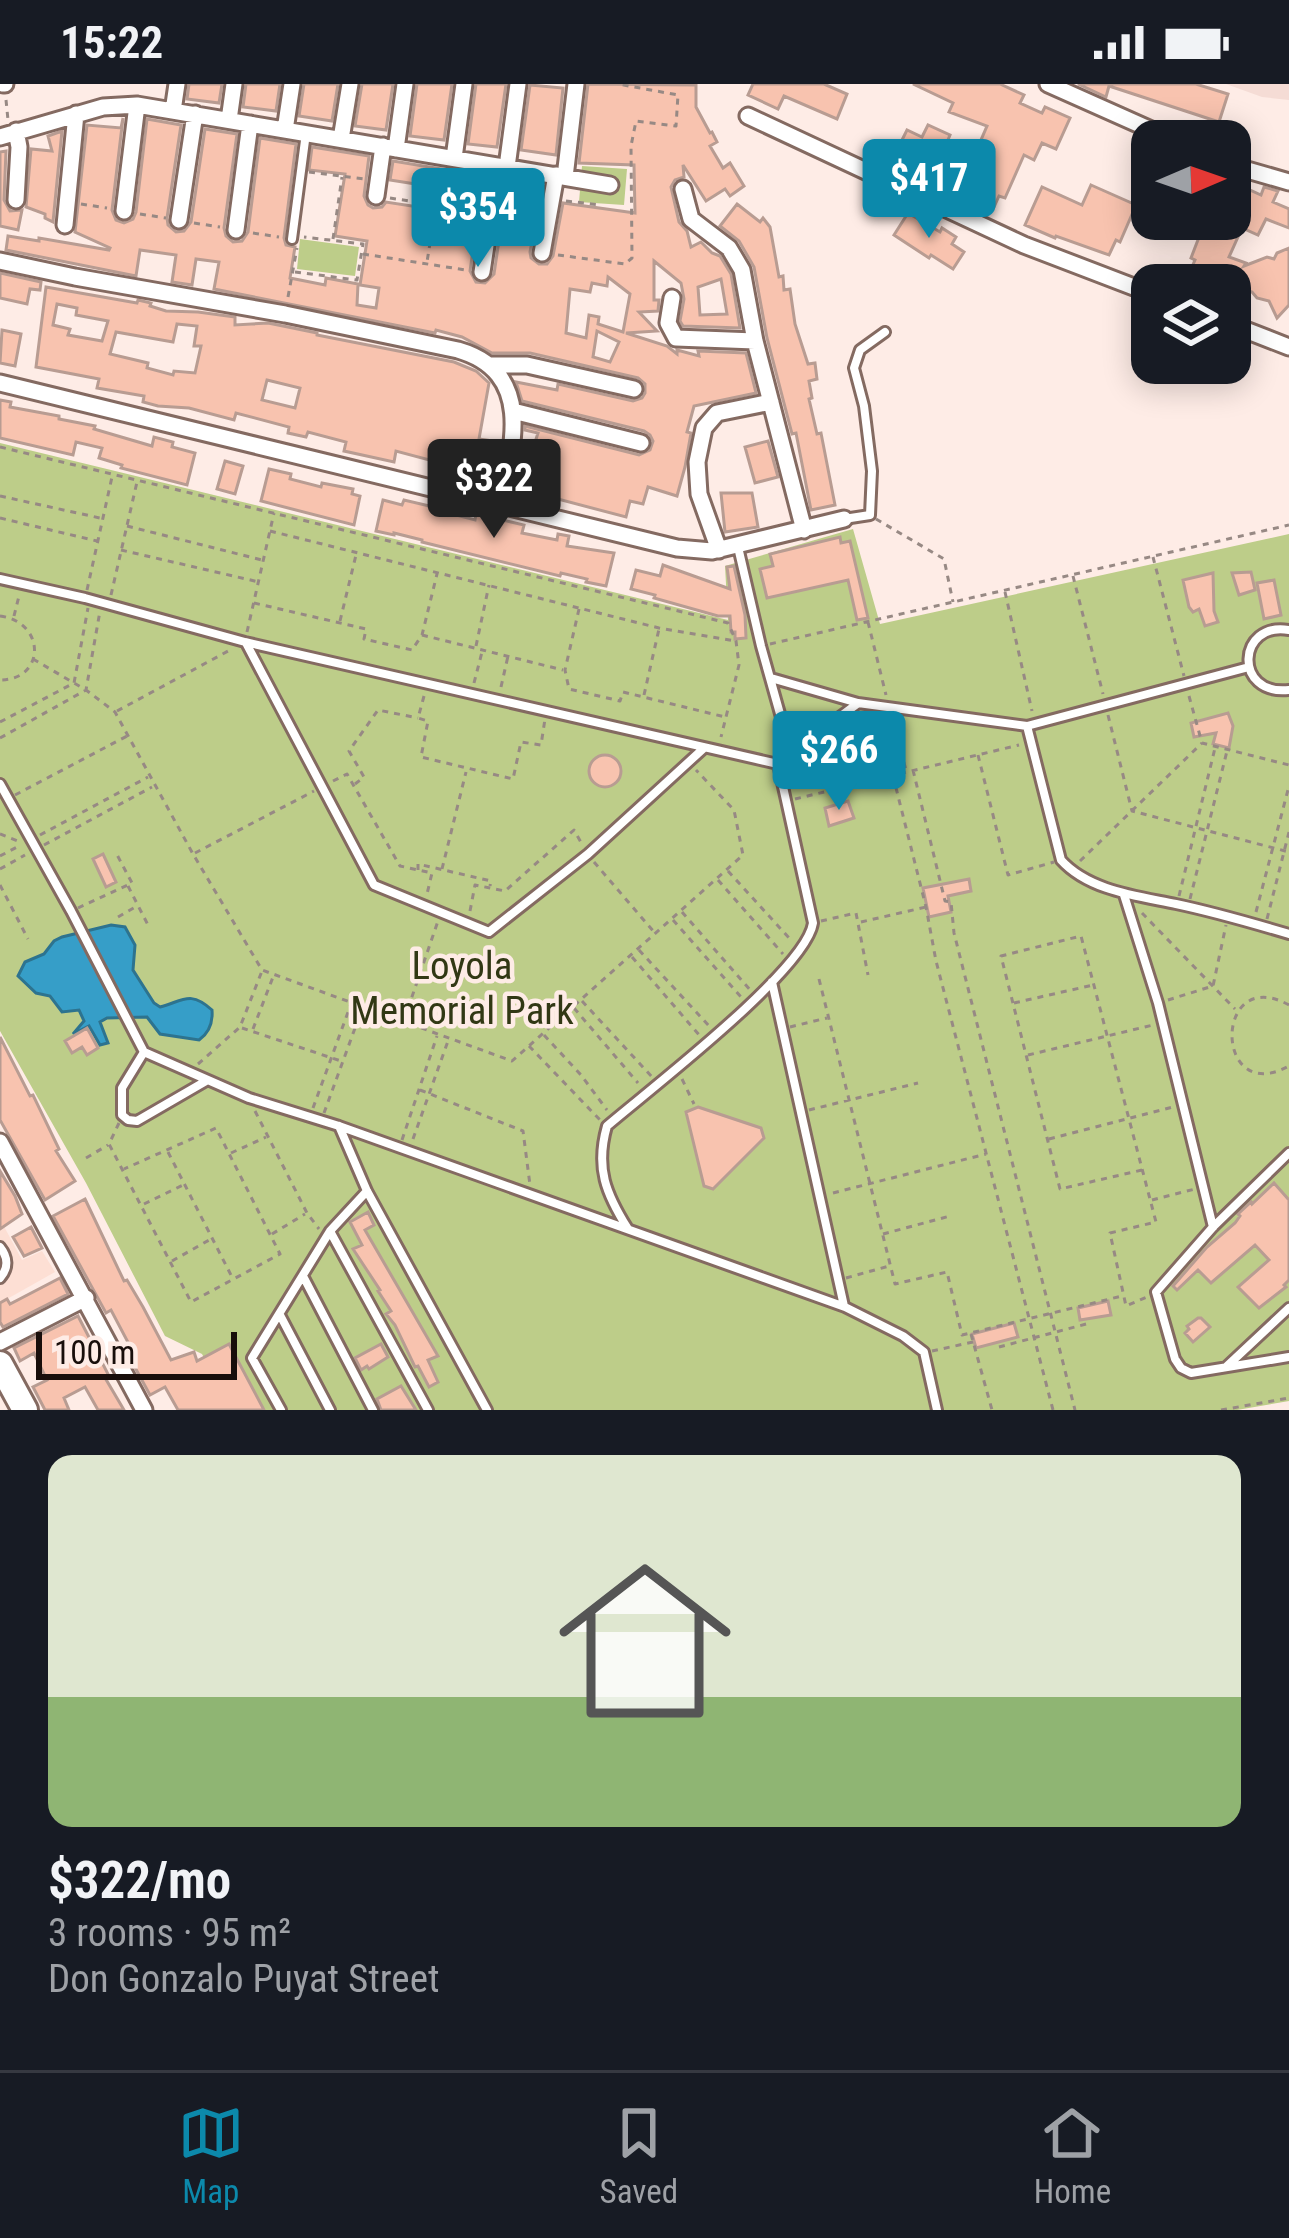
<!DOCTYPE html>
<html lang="en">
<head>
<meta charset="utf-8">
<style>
	:root { --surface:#171b24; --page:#242831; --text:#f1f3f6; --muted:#9ea1a6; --line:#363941; --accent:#0c89ab }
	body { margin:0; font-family:"Roboto Condensed",sans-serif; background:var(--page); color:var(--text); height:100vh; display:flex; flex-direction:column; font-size:45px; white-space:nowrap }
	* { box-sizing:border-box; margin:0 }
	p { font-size:39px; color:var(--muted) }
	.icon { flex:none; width:66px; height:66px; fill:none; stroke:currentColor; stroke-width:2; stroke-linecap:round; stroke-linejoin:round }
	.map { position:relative; height:1326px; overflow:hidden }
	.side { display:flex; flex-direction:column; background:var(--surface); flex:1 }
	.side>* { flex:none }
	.needle { width:78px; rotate:88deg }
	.fabs { position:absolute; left:1131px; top:36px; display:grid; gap:24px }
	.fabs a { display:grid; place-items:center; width:120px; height:120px; border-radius:24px; background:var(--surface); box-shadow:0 6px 30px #0003; font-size:60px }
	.scale { position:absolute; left:36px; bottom:30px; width:201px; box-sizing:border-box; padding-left:12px; border:6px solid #180e0b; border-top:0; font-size:33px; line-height:42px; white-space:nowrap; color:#180e0b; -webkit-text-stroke:9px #feece6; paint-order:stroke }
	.price { position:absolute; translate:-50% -102px; padding:0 27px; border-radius:12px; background:var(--accent); color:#fff; font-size:39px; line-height:78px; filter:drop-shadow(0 3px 6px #0008) }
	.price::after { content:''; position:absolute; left:50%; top:72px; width:36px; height:27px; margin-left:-18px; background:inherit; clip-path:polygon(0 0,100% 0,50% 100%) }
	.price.on { background:#222; color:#fff }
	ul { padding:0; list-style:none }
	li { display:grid; align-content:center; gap:24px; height:636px; padding:0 48px }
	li+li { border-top:3px solid var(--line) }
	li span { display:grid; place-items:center; height:372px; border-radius:24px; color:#555 }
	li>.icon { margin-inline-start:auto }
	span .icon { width:216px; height:216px; fill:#fffc; stroke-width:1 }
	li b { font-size:51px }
	.status { display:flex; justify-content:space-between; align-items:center; height:84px; padding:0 60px; background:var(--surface); direction:ltr }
	.status svg { height:33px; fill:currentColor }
	.tabs { display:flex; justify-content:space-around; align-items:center; height:168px; border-top:3px solid var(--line); background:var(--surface); font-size:33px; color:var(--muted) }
	.tabs a { display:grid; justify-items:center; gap:6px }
	.tabs .on { color:var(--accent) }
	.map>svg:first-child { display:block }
	.built { fill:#fddfd4 }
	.education { fill:#f5dcd5 }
	.green { fill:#bdcd89 }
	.water { fill:#369ec8; stroke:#2d738f; stroke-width:3 }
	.building { fill:#f8c3af; stroke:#b89c92; stroke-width:3; fill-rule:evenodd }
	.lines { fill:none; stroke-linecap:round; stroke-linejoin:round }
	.lane-casing { stroke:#846a61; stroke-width:14 }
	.street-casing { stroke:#846a61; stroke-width:21 }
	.primary-casing { stroke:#846a61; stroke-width:30 }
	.path { stroke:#978984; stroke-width:3; stroke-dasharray:6 6; stroke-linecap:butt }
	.lane { stroke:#fff; stroke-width:8 }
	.street { stroke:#fff; stroke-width:15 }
	.primary { stroke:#fff; stroke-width:24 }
	.labels { text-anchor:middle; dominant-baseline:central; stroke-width:9; stroke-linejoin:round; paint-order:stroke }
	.park-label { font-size:39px; fill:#313814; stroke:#feece6 }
</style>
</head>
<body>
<div class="status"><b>15:22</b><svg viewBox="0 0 49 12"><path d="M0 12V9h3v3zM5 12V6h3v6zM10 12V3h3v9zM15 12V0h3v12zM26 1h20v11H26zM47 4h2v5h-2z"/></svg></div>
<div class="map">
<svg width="1289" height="1326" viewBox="0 0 1289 1326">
	<rect width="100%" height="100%" fill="#feece6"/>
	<path class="built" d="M0,1135L22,1176L42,1167L55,1188L0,1219Z"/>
	<path class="education" d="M1226,0H1289V16L1262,13Z"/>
	<path class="green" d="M582,82L627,85L624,121L579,118Z
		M300,155L359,163L355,192L297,185Z
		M0,359L728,536L725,482L853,445L880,540L1289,450V1317L1237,1326H232L202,1270L165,1252L86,1099L0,947Z"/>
	<path class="water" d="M111,841L125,843L135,861L133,886L154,919L160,923C183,917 190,906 212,926C213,939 209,949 199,956L160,950L147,933L107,934L100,938L108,959L100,961L89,942L73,950L84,937L79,926L62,928L50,912L36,909L18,892L25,878L44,870L54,857L62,853Z"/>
	<path class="building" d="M189,0H222L219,19L187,15Z
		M246,0H280L276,27L243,23Z
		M304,0H338L332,37L299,32Z
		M362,0H393L386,46L355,42Z
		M417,0H452L444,56L410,52Z
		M476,0H506L497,63L468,60Z
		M588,0L696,1V23L710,49L712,48L717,58L710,62L723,84L730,79L744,102L730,112L725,105L706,117L683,81L684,93L675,96L671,103L679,138L687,147L691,163L701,158L712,169L720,172L731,190L740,244L683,242L680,237L684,215L681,199L654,177V216H659L658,227L639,228L657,247L626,249L667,262L677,270V266L699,272L698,267L746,269L756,309L694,322L687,348L691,349L685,383L677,412L648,403L643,420L630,417L626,433L520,405L538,349L525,346V342L639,371L650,366L653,357L650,351L644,347L522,317L516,298L557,306L558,300L633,317L642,314L645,309V300L638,294L530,269H492L462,253L436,246L435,249L214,205L219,178L196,175L192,201L172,198L176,171L140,166L136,192L6,166L8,152L39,157V154L109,166L110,164L75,148L87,41L121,44L123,34L112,126L116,136L124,139L133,135L136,128L147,35L181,41L167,134L168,141L176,148L184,147L191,138L205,45L237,50L224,144L226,152L233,158L242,157L248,148L260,54L296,60L284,154L286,161L295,163L290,194L325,201L326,194L358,200L357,221L376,224L379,204L360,201L367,157L335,152L345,90L309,86L312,63L369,72L364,112L368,121L373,124L382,123L386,118L438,126L441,104L390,96L393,77L484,92L470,187L476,198L485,199L494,190L508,96L542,102L530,168L531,174L539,180H547L553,172L563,119L635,129L634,81L579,79ZM608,193L630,210L623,248L598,240L599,233L589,231L586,254L566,249L570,205L590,208L592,199L607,202ZM721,195L727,230L700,231L698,203ZM597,247L619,258L610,278L593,273Z
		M753,0H824L847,10L837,35L784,12L778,25L748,11Z
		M913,0H1000L1024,11L1020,19L1042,29L1045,23L1070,34L1056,65L1042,59L1034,76L1024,71L1005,114L999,112L994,123L945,100L944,102L892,76L907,46L922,53L928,41L950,51L945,63L967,73L972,63L977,65L987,42L949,28L953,19Z
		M1078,0H1196L1228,10L1219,38L1109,2L1106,13Z
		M530,1L563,4L556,71L521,66Z
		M62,47L53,138L45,134V130L26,123L31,65L52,67L48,52Z
		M6,67L4,116L10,127L22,126L18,146L0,142V68Z
		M1091,101L1136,121L1120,158L1116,156L1109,171L1056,152L1055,154L1025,141L1042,103L1082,121Z
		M1230,101L1239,105L1241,102L1261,111L1264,103L1278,107L1273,118L1289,125V144L1266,135L1258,151L1242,144L1229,173L1246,179L1244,182L1267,173L1274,175L1277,169L1289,164V221L1277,234L1269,217L1257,214L1252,208L1231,201H1192L1194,194L1188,192L1195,176L1191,174L1206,135H1230Z
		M737,120L760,138L763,134L770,143L779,193L783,192L784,206L790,205L795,240L808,280L815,279L817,295L809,297L812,314L809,315L817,350L821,349L835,421L811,426L796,349L792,350L767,254L754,183L739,157L720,142Z
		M908,129L940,148L942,144L956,153L952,160L964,168L953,185L931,171L929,174L894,151Z
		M0,189L41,198L40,206L30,205L27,220L0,214Z
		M46,203L137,219L138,216L151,219L150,222L166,227L198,228L235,233V241L268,239L283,242L317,249V251L454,278L476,287L489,299L479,355L500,358L492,398L439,385L441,379L396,367L394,378L344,367L346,358L308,348L306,353L288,349L289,343L236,329L234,336L189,324L158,322L143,318L144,312L97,304L99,295L36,283ZM57,220L77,224L76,231L108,237L102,257L68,251L70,245L53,241ZM177,240L197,242L194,262H201L195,289L174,287L173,291L147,284L148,279L110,270L116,248L173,258ZM267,296L300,304L295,324L262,316Z
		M2,246L21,250L15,282L0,279Z
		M0,316L11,318L10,323L59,332V335L95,342L94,345L152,362L154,353L173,358L172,363L195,369L187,401L121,384L122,381L99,374L102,364L76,358L73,371L0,354Z
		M768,357L778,393L755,399L745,363Z
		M225,377L243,382L235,410L217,405Z
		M269,385L291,390L290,395L321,403L322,399L353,405L352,410L360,412L354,441L261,417Z
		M721,409H752L758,443L725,448Z
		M383,416L402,421L404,416L442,425L443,422L453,425L452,430L475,436L476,430L511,438L524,441L522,449L557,456L558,450L569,452L567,462L614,469L606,502L586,498L587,495L561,489L560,492L422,458V456L394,449V451L376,447Z
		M840,453L841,459L850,457L868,534L857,536L848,496L767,514L760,485L773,482L770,470Z
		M663,481L730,505L727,483L734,482L745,531L746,554L735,555V548H731L730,532H718L654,514L655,511L631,505L636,486L660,492Z
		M1251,488L1255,506L1239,511L1232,489Z
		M1213,489L1214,527L1218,538L1205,542L1199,525L1193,528L1189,523L1183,496Z
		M1274,496L1281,531L1264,535L1257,499Z
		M1228,629L1233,642L1229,664L1213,660L1216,649L1194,653L1191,639Z
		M589 687a16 16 0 1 1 32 0a16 16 0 1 1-32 0Z
		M848,717L854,734L829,742L825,724Z
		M103,770L116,798L106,803L93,775Z
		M969,795L971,807L948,812L951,828L929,833L923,804Z
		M87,944L98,964L87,971L82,963L72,969L65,957Z
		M0,953L30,1012L33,1011L59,1065L56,1067L75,1097L45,1116L0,1036Z
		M698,1023L761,1044L764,1054L713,1105L704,1102L686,1028Z
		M0,1087L15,1112L22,1130L0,1145Z
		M1274,1099L1289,1116V1196L1284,1201L1286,1203L1259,1224L1238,1203L1269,1176L1255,1161L1211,1199L1198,1186L1177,1206L1173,1202L1207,1163L1235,1139L1240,1132L1238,1130L1251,1118L1252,1120Z
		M85,1115L124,1197L127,1196L143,1223L171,1276L194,1268L197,1277L229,1260L264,1326H178L165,1303L150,1311L126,1267L131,1264L111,1226L106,1229L53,1132Z
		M368,1128L374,1141L365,1146L438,1272L428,1276L438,1298L429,1303L418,1282L415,1283L395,1241L386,1230L391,1227L378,1207L380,1206L353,1165L362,1161L350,1138Z
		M31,1143L42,1164L24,1172L13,1153Z
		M60,1194L68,1210L3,1243L0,1238V1219L7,1215L10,1220Z
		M1108,1217L1111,1231L1080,1236L1078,1224Z
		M78,1232L108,1290L104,1292L124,1326H98L85,1303L64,1314L69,1326H45L33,1303L47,1296L34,1269L20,1277L14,1264Z
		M1198,1234H1201L1210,1243L1193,1258L1185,1249L1189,1245L1187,1242Z
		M1014,1239L1018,1253L976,1264L972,1250Z
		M381,1260L388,1273L369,1285L367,1282L361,1286L355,1274Z
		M401,1302L416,1326H381L377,1315Z"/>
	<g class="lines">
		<defs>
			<path id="lane" d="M292,155L306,49
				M844,435L870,431L872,387L864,322L854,284L860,266L885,248
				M0,495L85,514L245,558L778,680
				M1289,546C1237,537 1233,612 1289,606
				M246,559L374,801L489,848L588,770L704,664
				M771,594L858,619L1027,642L1249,583
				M1027,642L1061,776C1089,807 1138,812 1176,820C1214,828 1252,839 1289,850
				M791,669L857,620
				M0,700L71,827L144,968L249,1014L339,1042L845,1223L903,1252L924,1268L937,1326
				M1124,811L1158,919L1213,1143
				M772,898L844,1222
				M144,968L122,1004V1031L128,1036L137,1037L206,997
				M339,1042L367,1107L487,1326
				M1289,1069L1213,1143L1156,1208L1175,1275L1181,1284L1191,1289L1289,1273
				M628,1145C606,1110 595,1084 607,1042C649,1006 806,886 813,839L778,680L791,669L761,562L738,463
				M331,1149L428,1326
				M0,1163C8,1173 9,1184 0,1194
				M303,1192L373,1326
				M280,1231L330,1326
				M1226,1283L1289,1224
				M281,1326L252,1274L330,1147L367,1107"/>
			<path id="street" d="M3,0H5
				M1048,0L1176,57
				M173,27L177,0
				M748,32L1024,161L1152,210
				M229,36L234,0
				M285,46L292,0
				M0,53L103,23L137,21L610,101
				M341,55L350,0
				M396,65L405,0
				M454,74L464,0
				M1230,81L1289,98
				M507,83L518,0
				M565,93L576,0
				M683,105L691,135L729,164L742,186L755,257L804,446
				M376,112L383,62
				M16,116L19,63L16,47
				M124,127L137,21
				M179,136L195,30
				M65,141L76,30
				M236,146L250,40
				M542,169L556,91
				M0,177L75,193L285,230L458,266C534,288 514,362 499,420
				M482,188L498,82
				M672,214L668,239L676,254L755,257
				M1230,240L1289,263
				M491,281H527L634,305
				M0,299L677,464L712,467L844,435
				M513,327L641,359
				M719,466L699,410L697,378L704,344L717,329L771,318
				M0,1058L144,1326
				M0,1258L86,1214"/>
			<path id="primary" d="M0,1280L25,1326"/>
		</defs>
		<use href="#lane" class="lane-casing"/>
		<use href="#street" class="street-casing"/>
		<use href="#primary" class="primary-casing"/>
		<path class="path" d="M6,16L8,36
			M309,88L365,95
			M390,114L436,121L427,178
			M566,117L601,121
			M81,120L107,124
			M140,130L166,134
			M194,139L220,143
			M253,149L279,153
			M333,155L342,93
			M363,170L466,186
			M558,171L625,180L632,174L631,62L636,37L676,42L678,11L618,0
			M295,188L357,196L363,160L304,153
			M288,213L297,164
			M0,363L728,539L736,557L739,581L721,653
			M0,412L100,434
			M0,434L97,457
			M876,435L944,475L953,518
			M127,442L262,476
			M270,447L659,544L735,557
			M121,466L259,498
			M1153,473L1184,592
			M1073,492L1103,610
			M87,506L112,393
			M1005,508L1032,627
			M111,511L137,398
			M254,519L366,545L364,555L412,566L422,551L437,490
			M579,525L565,586L569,605L620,617L623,608L725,633
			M0,532C46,538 46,596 0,596
			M14,532L19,512
			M340,537L356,471
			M868,538L886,611
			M247,548L274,429
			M422,551L563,586
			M770,560L1289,441
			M476,562L489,501
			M33,575L86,606L115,628L193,770L262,886L512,977L743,771L734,726L696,686
			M474,599L482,568
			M501,603L508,572
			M644,611L659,545
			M424,612L418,634L428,637L421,673L513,695L521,658L541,661L545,635
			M1189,612L1202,659L1289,681
			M117,627L230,566
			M1108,631L1132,727L1289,768
			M891,632L906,686
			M0,638L74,599L88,524
			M0,654L86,606L100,527
			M978,671L1008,791L1054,778
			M913,686L945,817L951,818L954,849L1075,1326
			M893,692L926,823L936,877L1053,1326
			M333,697L347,690L400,782L432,789L427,810
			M355,700L364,693L349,667L378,626L418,634
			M15,711L129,651
			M795,715L1019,661
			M0,750L18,757
			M40,751L148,693
			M44,761L152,703
			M195,769L314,707
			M0,772L21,761
			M1080,777L1202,659
			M594,778L654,848
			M0,785L25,771
			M442,785L466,688
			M418,786V780L491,797L490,802
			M728,787L790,855
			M718,796L783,870
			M0,801L28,855
			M128,802L148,841
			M1179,812L1215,664
			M1190,815L1227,667
			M78,824L132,799L115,767
			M470,827L475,801L505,807L574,746L582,760
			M682,828L751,907
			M1256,828L1289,702
			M1142,829L1235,925
			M118,833L137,822
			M1267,835L1289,748
			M673,836L742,914
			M821,837L856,829L868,891
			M861,838L926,823
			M639,866L710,943
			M632,873L700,952
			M819,895L895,1200L947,1188L962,1251L1122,1212
			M1168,916L1213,902L1226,841
			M582,917L653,994
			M1014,919L1093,901
			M1289,921C1213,879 1213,1024 1289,982
			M574,924L638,999
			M404,936L438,837
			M790,943L827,934
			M242,944L341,977
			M253,945L273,893
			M544,951L581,991L607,1026
			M529,962L601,1037
			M1028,971L1153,941
			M198,980L240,943L262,887
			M682,995L694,1020
			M420,1006L523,1047L530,1101
			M313,1024L351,920
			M809,1026L918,999
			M255,1027L307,1129L319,1145
			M324,1029L362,925
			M119,1039L109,1060L191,1218L280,1170L216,1044L124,1085
			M413,1055L448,957
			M1049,1055L1173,1023
			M402,1056L437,952
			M168,1068L232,1193
			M231,1069L266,1053
			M86,1074L108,1061
			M1142,1086L1060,1105L1001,872L1081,852L1156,1138L1110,1149L1126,1222L1149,1212
			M833,1109L986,1070
			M1152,1116L1195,1105
			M144,1120L183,1101
			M272,1150L305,1130
			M883,1150L950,1132
			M172,1177L211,1155
			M846,1194L889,1182
			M971,1250L992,1326
			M999,1263L1090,1239
			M932,1267L973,1258
			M1221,1326L1289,1314"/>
		<use href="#lane" class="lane"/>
		<use href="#street" class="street"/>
		<use href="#primary" class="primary"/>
	</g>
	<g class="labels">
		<g class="park-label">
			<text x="462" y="882">Loyola<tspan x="462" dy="45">Memorial Park</tspan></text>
		</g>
	</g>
</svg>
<div class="fabs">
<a><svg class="needle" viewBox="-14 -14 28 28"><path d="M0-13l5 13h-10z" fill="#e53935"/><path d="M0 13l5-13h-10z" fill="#9ea1a6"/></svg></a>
<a><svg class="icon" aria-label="layers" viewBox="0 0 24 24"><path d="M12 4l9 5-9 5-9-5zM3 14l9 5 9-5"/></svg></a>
</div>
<div class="scale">100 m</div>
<b class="price" style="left:929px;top:157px">$417</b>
<b class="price" style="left:478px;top:186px">$354</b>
<b class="price on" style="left:494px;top:457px">$322</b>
<b class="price" style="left:839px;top:729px">$266</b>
</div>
<section class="side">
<ul>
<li><span style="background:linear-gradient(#dfe7d0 65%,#8fb573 0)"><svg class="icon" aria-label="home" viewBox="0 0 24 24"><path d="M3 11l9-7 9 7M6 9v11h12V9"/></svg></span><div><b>$322/mo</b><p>3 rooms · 95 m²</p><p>Don Gonzalo Puyat Street</p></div></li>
</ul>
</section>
<nav class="tabs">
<a class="on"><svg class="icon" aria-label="map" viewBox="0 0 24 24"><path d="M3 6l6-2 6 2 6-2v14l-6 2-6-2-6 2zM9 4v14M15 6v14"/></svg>Map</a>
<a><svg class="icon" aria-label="saved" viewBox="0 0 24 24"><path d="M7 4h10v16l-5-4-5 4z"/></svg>Saved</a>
<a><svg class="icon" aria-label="home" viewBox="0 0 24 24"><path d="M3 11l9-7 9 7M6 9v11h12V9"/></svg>Home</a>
</nav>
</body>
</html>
